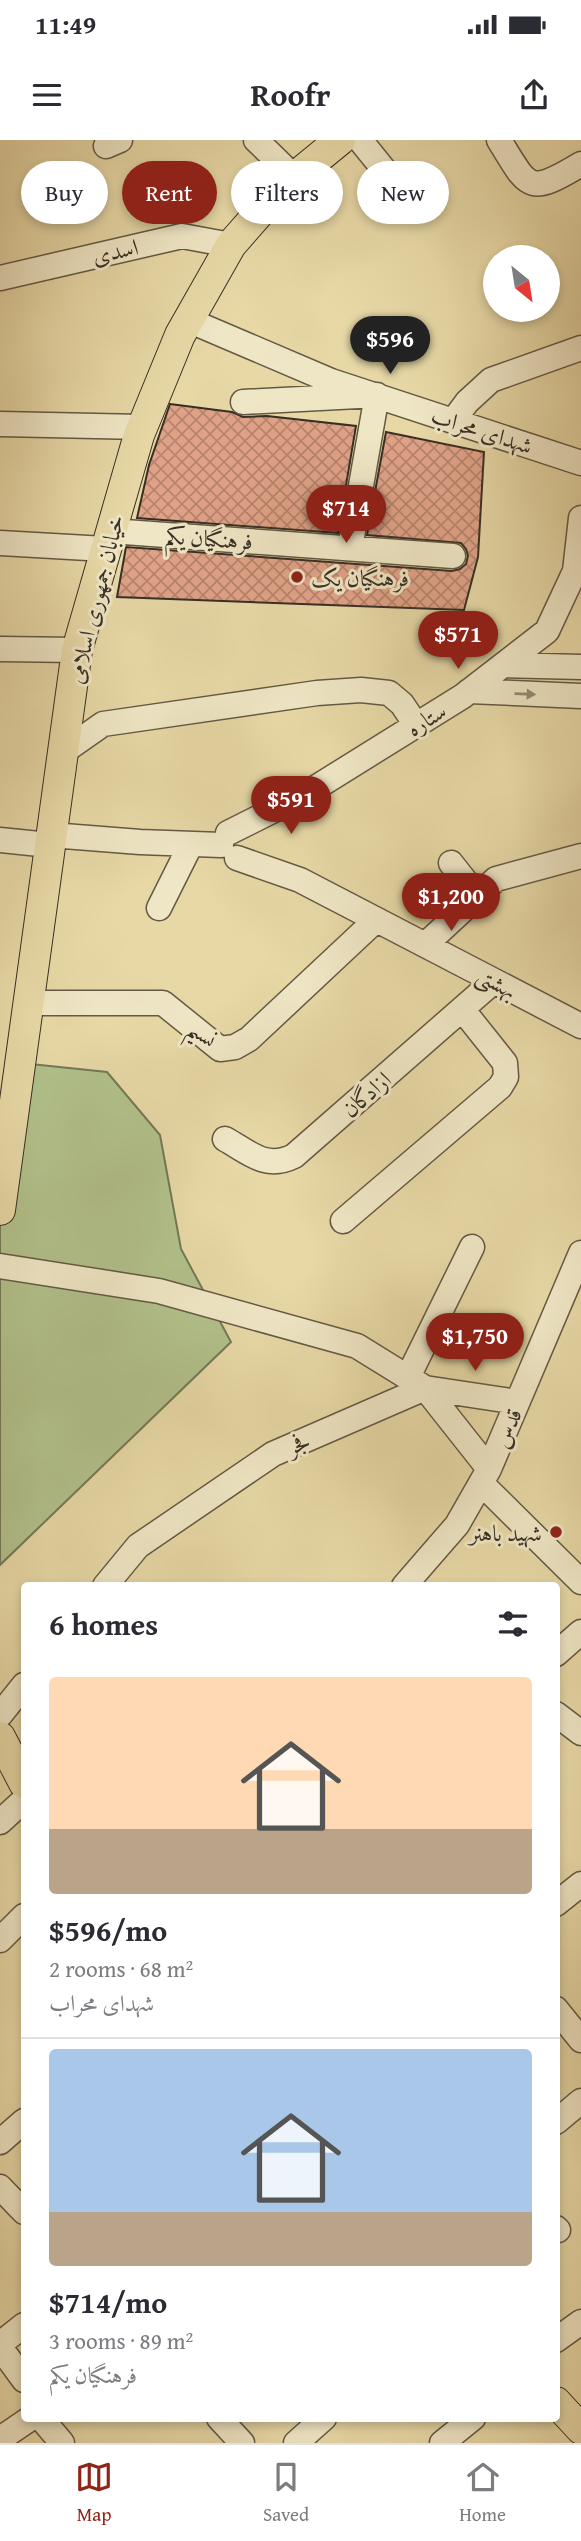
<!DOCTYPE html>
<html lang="en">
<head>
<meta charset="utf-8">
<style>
	:root { --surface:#fff; --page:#f7f7f7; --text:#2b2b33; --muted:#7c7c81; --line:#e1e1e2; --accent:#8f2418 }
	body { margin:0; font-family:"Gentium Book Plus",Amiri,serif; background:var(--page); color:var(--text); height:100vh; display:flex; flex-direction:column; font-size:26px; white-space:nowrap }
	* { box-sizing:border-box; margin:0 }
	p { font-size:23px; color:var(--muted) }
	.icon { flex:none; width:38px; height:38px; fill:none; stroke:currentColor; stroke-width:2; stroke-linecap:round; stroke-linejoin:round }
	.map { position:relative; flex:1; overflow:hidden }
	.drawer { position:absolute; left:21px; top:1442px; width:539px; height:840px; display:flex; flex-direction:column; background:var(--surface); border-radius:7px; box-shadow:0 4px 10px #0003 }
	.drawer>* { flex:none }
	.hud { position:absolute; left:21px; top:21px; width:539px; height:63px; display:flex; gap:14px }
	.needle { width:46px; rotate:150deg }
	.fabs { position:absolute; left:483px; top:105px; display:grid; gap:14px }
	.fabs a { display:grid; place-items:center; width:77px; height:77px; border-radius:50%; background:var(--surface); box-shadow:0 4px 10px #0003; font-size:35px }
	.price { position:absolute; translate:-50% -60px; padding:0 16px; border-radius:24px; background:var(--accent); color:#fff; font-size:23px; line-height:46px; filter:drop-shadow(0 2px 4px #0008) }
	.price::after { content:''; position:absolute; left:50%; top:42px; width:21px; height:16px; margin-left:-10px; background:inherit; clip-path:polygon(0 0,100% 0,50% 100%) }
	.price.selected { background:#222; color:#fff }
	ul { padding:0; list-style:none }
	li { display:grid; align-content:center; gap:14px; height:371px; padding:0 28px }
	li+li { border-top:2px solid var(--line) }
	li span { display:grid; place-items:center; height:217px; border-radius:7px; color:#555 }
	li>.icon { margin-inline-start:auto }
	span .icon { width:126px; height:126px; fill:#fffc; stroke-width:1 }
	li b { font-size:30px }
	h2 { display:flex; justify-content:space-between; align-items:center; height:84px; padding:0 28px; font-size:30px }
	.pill { padding:0 24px; border-radius:32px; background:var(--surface); box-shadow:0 4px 10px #0003; font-size:24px; line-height:63px }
	.pill.selected { background:var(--accent); color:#fff }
	.status { display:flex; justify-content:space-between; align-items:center; height:49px; padding:0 35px; background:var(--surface); direction:ltr }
	.status svg { height:19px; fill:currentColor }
	header { display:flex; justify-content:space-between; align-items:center; height:91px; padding:0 28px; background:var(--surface); font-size:32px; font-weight:700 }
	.menu { display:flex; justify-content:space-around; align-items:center; height:98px; border-top:2px solid var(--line); background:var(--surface); font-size:19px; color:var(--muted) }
	.menu a { display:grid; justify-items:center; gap:4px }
	.menu .selected { color:var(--accent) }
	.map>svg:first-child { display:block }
	.green { fill:#b1c08a; stroke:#747857; stroke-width:2 }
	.building { fill:url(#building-cross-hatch); stroke:#382f24; stroke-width:2 }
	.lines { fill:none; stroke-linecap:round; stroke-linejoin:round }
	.minor-casing { stroke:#645944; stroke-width:27 }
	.major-casing { stroke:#382f24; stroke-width:32 }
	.minor { stroke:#efe6c5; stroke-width:24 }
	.major { stroke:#e7d8a6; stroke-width:30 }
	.oneway { fill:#948a74 }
	.poi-dot { fill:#8f2418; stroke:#efe6c5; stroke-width:2.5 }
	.labels { text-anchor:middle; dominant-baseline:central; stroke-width:6; stroke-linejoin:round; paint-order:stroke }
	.street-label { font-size:23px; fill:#382f24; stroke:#efe6c5 }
	.poi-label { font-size:23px; fill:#382f24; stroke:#efe6c5; text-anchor:start }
</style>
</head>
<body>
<div class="status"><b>11:49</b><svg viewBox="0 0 49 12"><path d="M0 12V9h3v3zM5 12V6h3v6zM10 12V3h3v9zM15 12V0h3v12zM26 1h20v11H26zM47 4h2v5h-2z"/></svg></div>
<header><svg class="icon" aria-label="menu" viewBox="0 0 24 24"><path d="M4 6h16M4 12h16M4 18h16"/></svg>Roofr<svg class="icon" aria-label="share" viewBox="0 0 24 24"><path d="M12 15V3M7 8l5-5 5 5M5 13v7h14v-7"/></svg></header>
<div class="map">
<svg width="581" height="2303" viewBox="0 0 581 2303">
	<defs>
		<pattern id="building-cross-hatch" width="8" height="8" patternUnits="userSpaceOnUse" patternTransform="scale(1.75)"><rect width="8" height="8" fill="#e0a287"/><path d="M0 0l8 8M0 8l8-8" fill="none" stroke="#b7846e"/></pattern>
	</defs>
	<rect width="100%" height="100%" fill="#e7d8a6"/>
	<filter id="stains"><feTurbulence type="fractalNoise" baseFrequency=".00286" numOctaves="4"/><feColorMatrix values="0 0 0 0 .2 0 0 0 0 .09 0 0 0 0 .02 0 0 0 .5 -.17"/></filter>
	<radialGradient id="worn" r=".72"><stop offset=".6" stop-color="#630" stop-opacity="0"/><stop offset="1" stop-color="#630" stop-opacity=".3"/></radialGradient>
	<path class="green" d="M21,923L107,932L160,995L181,1109L231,1202L0,1425V1074Z"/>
	<path class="building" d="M170,264L232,272L243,277L267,276L356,286L338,393L137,378L149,325Z
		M386,292L484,312L478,417L464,470L117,457L126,407L452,431L460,429L466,424L468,416L466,409L461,403L367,395Z"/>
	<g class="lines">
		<defs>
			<path id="minor" d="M256,0L294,37
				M360,0L406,57
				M499,0C529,49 528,56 581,24
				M106,6L120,0
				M0,138L182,96L231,105
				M188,180L331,241L581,323
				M243,262L377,255L350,408
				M453,281L467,262L491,240L581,208
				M0,284L143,287
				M111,391L453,416
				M0,403L105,409
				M0,509L77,510
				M503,525L581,527
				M469,551L581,556
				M63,612L103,584L317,553L361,550L389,553L402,564L416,585
				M228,693L304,655L463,556L547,491L575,431L581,378
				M51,695L140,702L221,705
				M0,700L49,705
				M237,718L300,740L581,886
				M451,723L477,756
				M159,768L191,704
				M425,805L496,739L581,716
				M29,863H163L220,909L235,907L249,899L376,780
				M225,999C250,1013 266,1030 294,1016L494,841
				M343,1081L500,947L506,937L505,923L462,869
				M0,1126L159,1151L357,1206L425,1248L517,1262
				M408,1237L472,1107
				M425,1248L489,1329
				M481,1343L581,1442
				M105,1446L138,1406L273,1314L425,1248
				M404,1446L457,1385L489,1329L581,1113
				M556,1514L581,1492
				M556,1574L581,1593
				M0,1575L24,1545
				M0,1682L24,1660
				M556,1764L581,1744
				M0,1800L24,1776
				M556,1869L581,1900
				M556,1982L581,1961
				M0,2002L24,1981
				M0,2047L24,2072
				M556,2088L558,2090
				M556,2200L581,2182
				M0,2204L24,2185
				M0,2207L24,2240
				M41,2278L62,2303
				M219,2278L242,2303
				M0,2299L31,2278
				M296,2303L324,2278
				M442,2303L473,2278"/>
			<path id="major" d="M0,1070L77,510L139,295L180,195L231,105L280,49L340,0
				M0,1597L24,1643
				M556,2262L581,2289"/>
		</defs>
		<use href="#minor" class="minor-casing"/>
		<use href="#major" class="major-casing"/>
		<use href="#minor" class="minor"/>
		<use href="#major" class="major"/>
	</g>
	<defs><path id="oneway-solid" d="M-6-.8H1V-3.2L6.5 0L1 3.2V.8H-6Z" transform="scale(1.75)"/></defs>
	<use class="oneway" href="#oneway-solid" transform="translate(525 554) rotate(2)"/>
	<g class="poi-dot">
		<circle cx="297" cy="437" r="7"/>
		<circle cx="556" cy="1392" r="7"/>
	</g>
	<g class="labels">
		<g class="street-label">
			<text transform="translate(115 111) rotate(-13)">اسدی</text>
			<text transform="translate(482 290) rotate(18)">شهدای محراب</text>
			<text transform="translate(209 398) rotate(4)">فرهنگیان یکم</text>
			<text transform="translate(95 459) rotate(-76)">خیابان جمهوری اسلامی</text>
			<text transform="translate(426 579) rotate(-32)">ستاره</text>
			<text transform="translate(497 842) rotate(28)">بهشتی</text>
			<text transform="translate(203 893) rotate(36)">نسیم</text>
			<text transform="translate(366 954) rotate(-41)">ازادگان</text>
			<text transform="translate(507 1288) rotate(-67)">قدس</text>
			<text transform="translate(298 1303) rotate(-23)">فجر</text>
		</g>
		<g class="poi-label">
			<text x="311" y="437">فرهنگیان یک</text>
			<text x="542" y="1392" text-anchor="end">شهید باهنر</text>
		</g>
	</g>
	<rect width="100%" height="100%" filter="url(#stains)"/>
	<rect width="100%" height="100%" fill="url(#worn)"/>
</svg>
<div class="fabs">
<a><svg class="needle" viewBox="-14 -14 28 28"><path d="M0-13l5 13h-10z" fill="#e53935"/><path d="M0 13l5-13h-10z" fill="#7c7c81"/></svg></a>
</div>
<b class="price selected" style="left:390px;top:236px">$596</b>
<b class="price" style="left:346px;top:405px">$714</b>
<b class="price" style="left:458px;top:531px">$571</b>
<b class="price" style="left:291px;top:696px">$591</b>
<b class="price" style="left:451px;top:793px">$1,200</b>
<b class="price" style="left:475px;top:1233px">$1,750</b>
<div class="hud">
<a class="pill">Buy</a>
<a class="pill selected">Rent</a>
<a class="pill">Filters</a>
<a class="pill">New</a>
</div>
<section class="drawer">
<h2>6 homes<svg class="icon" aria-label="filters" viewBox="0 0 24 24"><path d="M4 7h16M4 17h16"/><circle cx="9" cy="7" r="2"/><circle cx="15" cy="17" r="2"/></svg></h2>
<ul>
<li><span style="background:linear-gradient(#ffd9b3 70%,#b9a48a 0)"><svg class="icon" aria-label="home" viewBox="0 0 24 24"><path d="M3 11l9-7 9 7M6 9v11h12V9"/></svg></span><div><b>$596/mo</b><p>2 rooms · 68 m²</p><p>شهدای محراب</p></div></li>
<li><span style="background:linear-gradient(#a9c7e8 75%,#b9a48a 0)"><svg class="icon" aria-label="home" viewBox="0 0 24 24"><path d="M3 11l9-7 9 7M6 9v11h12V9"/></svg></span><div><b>$714/mo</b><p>3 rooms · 89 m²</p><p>فرهنگیان یکم</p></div></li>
</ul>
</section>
</div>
<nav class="menu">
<a class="selected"><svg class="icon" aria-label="map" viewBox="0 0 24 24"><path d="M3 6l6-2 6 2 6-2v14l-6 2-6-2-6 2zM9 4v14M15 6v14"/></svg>Map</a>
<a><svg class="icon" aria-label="saved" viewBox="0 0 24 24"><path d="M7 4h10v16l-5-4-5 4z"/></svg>Saved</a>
<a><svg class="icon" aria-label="home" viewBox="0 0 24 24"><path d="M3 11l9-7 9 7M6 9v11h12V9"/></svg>Home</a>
</nav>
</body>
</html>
